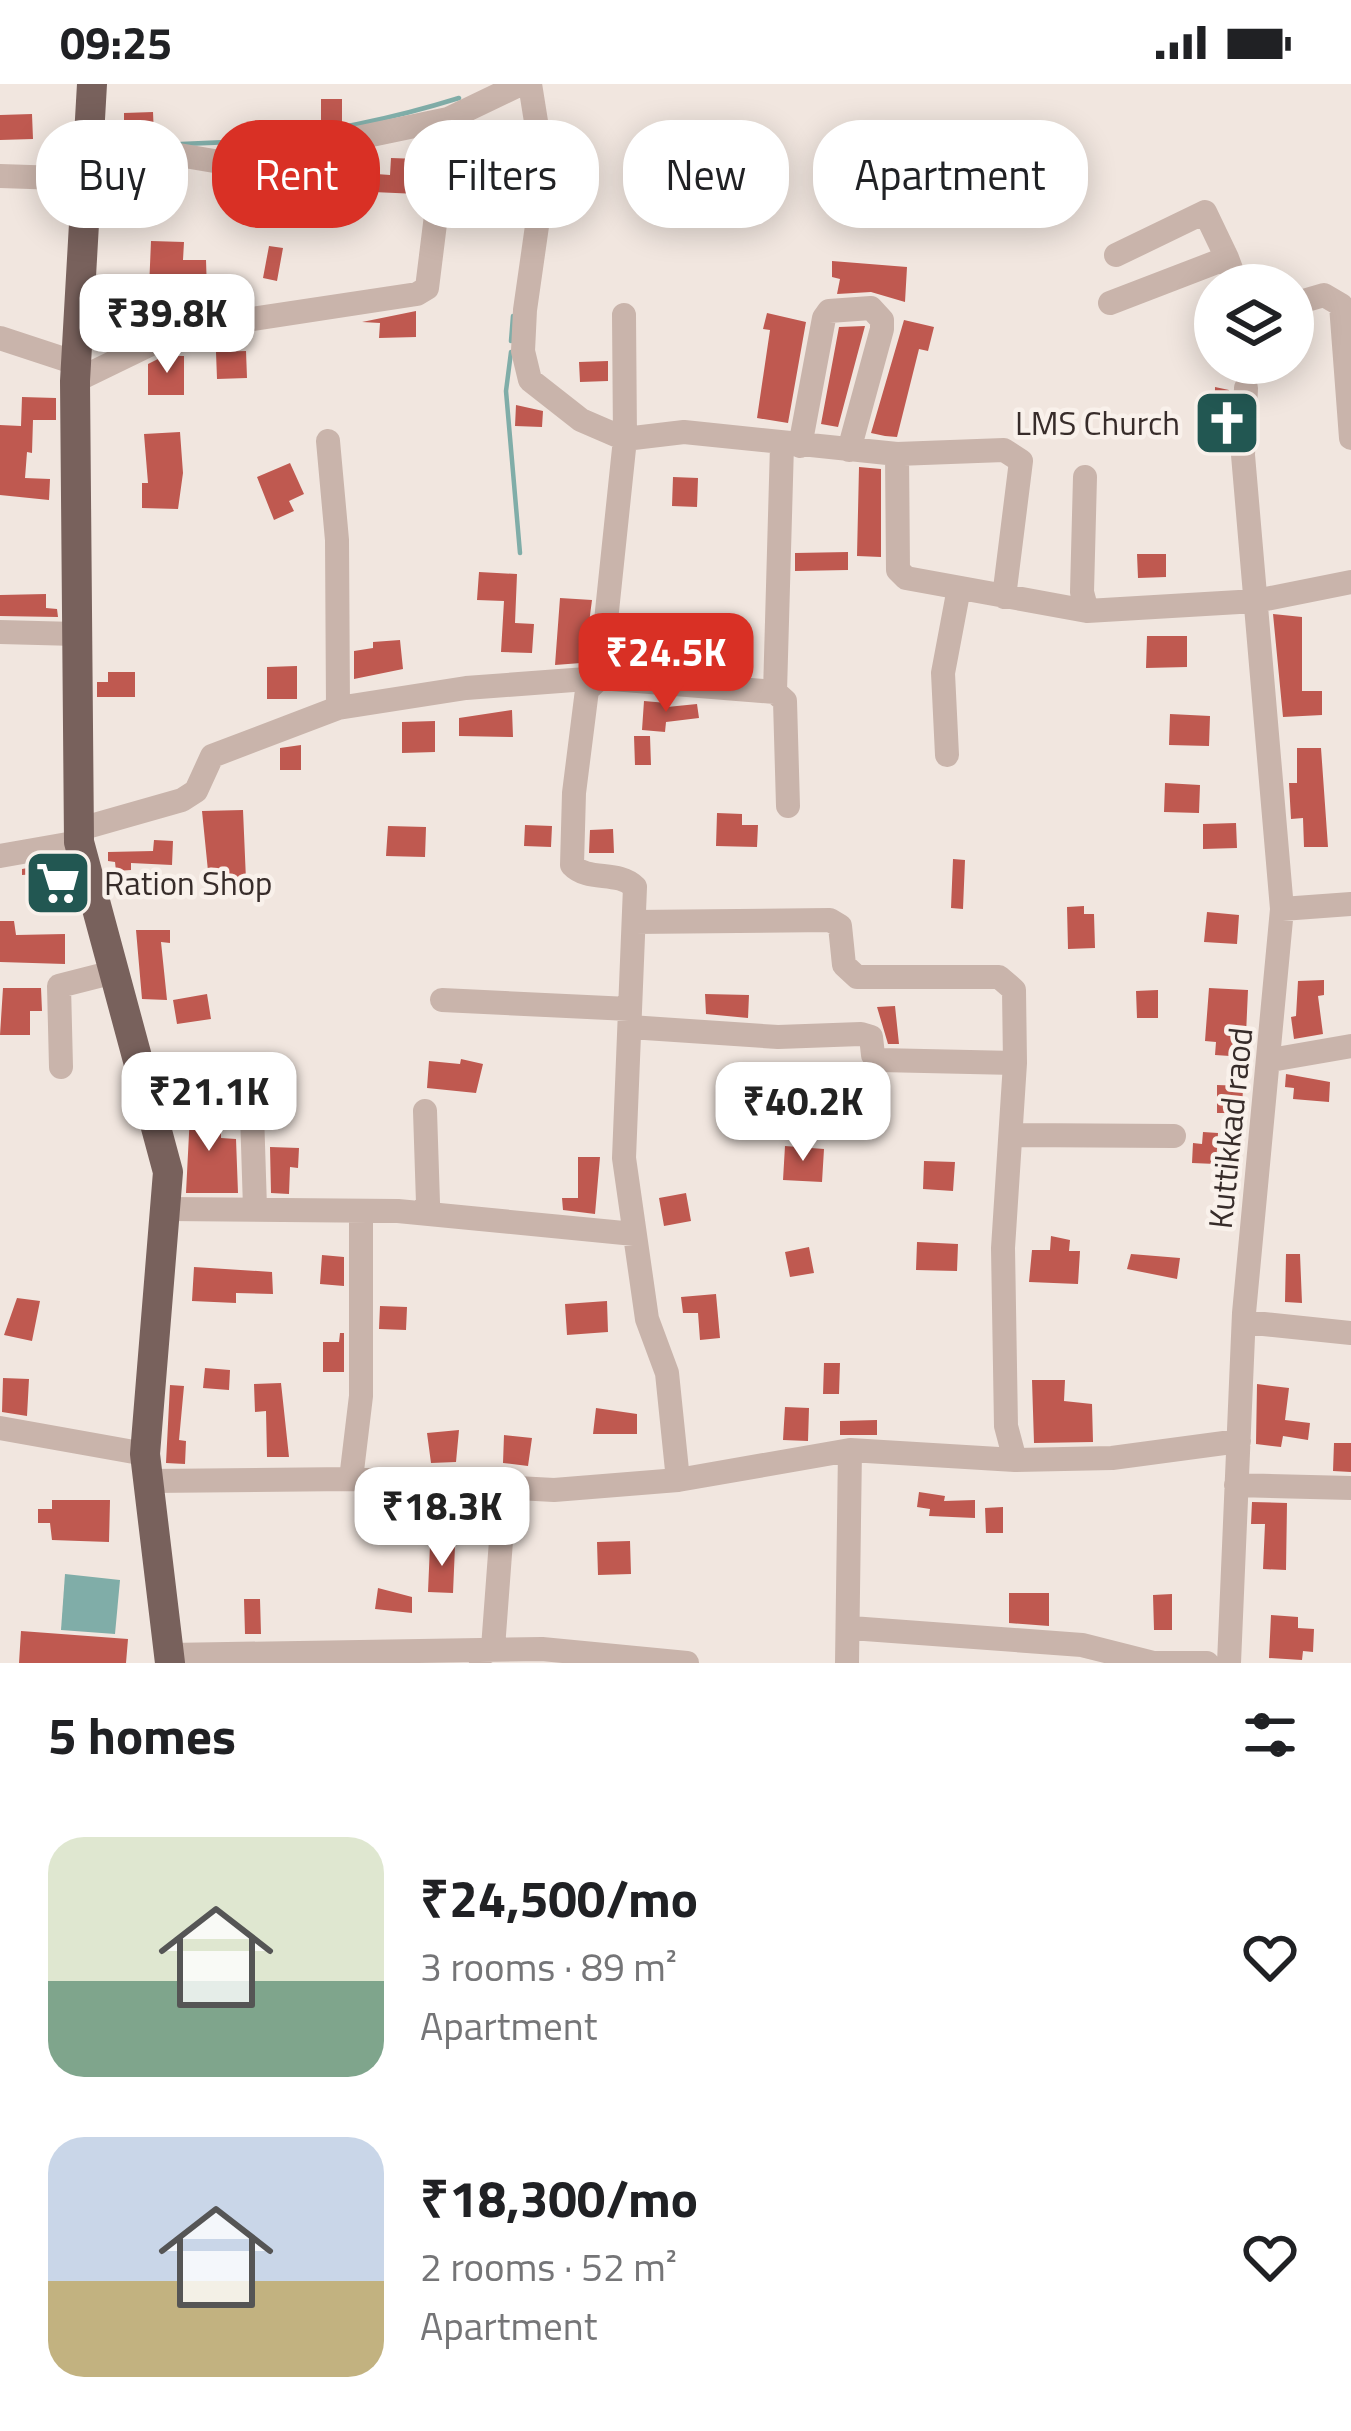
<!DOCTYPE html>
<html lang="en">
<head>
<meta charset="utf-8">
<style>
	:root { --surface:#fff; --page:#f2f2f2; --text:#202124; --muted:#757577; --accent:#d93025 }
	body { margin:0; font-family:"Titillium Web",sans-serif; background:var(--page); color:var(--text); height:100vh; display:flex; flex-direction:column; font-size:45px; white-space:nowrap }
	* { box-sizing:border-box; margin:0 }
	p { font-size:39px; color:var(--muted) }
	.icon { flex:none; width:66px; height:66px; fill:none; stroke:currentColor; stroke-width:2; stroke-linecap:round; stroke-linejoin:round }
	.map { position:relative; height:1579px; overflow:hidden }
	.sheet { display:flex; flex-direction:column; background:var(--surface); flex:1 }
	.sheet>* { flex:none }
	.banner { position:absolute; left:36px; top:36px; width:1281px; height:108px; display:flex; gap:24px }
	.fabs { position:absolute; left:1194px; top:180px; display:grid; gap:24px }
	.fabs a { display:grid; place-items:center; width:120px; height:120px; border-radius:50%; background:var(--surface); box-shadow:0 6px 30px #0003; font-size:60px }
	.price { position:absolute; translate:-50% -102px; padding:0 27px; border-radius:24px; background:#fff; color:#222; font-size:39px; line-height:78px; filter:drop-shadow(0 3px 6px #0008) }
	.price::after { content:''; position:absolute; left:50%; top:72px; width:36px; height:27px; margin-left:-18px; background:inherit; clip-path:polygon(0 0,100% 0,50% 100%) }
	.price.on { background:var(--accent); color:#fff }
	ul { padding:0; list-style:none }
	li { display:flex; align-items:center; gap:36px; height:300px; padding:0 48px }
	li span { display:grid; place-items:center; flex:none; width:336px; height:240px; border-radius:36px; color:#555 }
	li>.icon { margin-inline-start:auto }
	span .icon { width:144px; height:144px; fill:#fffc; stroke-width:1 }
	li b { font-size:51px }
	h2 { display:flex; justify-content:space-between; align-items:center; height:144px; padding:0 48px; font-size:51px }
	.tag { padding:0 42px; border-radius:48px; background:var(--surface); box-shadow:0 6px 30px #0003; font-size:42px; line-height:108px }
	.tag.on { background:var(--accent); color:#fff }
	.status { display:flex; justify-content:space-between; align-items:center; height:84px; padding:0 60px; background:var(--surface); direction:ltr }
	.status svg { height:33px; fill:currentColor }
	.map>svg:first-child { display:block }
	.water { fill:#80ada8 }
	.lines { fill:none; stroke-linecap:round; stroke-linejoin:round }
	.stream { stroke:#80ada8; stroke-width:4.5 }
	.building { fill:#bf5950 }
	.minor { stroke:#c9b4ab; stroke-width:24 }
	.major { stroke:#78615c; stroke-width:30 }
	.labels { text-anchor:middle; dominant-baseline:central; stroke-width:9; stroke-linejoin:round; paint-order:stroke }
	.poi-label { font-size:33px; fill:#372c2a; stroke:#f9f1eb; text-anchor:end }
	.street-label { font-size:33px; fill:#372c2a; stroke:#f9f1eb }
</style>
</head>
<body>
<div class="status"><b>09:25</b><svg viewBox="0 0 49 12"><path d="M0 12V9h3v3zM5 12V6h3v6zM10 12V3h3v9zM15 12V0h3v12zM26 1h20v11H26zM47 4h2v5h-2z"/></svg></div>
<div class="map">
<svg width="1351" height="1579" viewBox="0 0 1351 1579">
	<rect width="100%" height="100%" fill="#f1e6df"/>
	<path class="water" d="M65,1490L120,1496L115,1550L61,1546Z"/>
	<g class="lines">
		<path class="stream" d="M181,60C275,58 369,42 459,14
			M511,257L513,232
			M511,268L506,307L520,469"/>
	</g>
	<path class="building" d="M321,15H342V40H321Z
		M153,28L154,52L124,54V29Z
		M32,30L33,55L0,56V31Z
		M391,74L419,75L418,110L373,108L372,121L347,119L349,88L390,91Z
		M272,89L273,112L248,113L247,94Z
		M151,157L184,158L183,176H206L207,207L149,205Z
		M269,162L283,164L277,197L263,194Z
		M832,177L907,183L905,218L871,208L837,210L840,195L832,193Z
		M416,227V253L379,254L380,239L362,238Z
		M767,229L806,238L788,339L757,334L770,246L763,245Z
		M904,236L934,243L928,267L919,265L897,353L885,352L871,349Z
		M865,242L838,343L821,340L839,243Z
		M246,267L247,294L217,295L216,268Z
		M164,272H184V311H148V280Z
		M608,277V297L580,298L579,278Z
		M1215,303L1229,306L1227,371L1214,370Z
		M22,313L56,314V336H33L32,369L27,368L25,394L50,395L49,416L0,411V341L21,342Z
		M516,321L543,327L542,343L515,342Z
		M180,348L183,389L178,425L142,424V399H148L144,350Z
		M290,379L304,410L289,417L294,427L274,436L257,393Z
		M859,383L881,385V473L857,472Z
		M673,393L698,394L697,423L672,422Z
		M848,468V486L795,487V469Z
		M1137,470H1166V493L1138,494Z
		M479,488L517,490L515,539L534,540L532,569L501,568L504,517L477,516Z
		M46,510V524L57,525L58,533L0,532V511Z
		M560,514L592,516L589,539H583L581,579L555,581Z
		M1273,530L1302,533V607H1322V631L1283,633Z
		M1147,552H1187V583L1146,584Z
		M400,556L403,585L354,595V567L373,564V558Z
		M297,582V615H267V583Z
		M108,588H135V613H97V598H108Z
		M644,617L667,619V623L697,620L699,634L666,638L665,648L642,646Z
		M512,626L513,653L459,652V634Z
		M1170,630L1210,632L1209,662L1169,661Z
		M435,637V668L402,669V638Z
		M634,652H650L651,681H635Z
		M301,661V686H280V664Z
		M1297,664H1321L1328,763H1304L1303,734L1291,735L1289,699H1297Z
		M1165,699L1200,701L1199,729L1164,728Z
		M243,726L246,796L209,797L202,727Z
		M717,729L742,730V741H758L757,763L716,762Z
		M1236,739L1237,764L1203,765V740Z
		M525,741L552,742L551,763L524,762Z
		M388,742L426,743L425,773L386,772Z
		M613,745L614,769H589L590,746Z
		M154,756L173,757L172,781L131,779V786L116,787L115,778L108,777V768L153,767Z
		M953,775L965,776L963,825L951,824Z
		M51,780V793L68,791L71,805L39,810L37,790L22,791V785Z
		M1084,822V830H1094L1095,864L1068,865L1067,823Z
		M1207,828L1239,831L1237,860L1204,858Z
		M0,837H14L16,851L65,850V880L0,878Z
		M136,846H170V859L161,858L167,916L142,915Z
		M1324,896V911L1318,912L1323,950L1294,955L1291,933L1296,932L1298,897Z
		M3,904H41L42,927H30V951H0Z
		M1209,904L1248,906L1245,973L1215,971L1216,958L1205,957Z
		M1158,906V934H1137L1136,907Z
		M207,910L211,935L177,940L173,916Z
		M705,910L749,911L748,934L706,930Z
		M895,922L899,960H888L877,923Z
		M461,975L483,980L476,1009L427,1004L429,977L460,980Z
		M1286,990L1330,998L1329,1018L1293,1015L1294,1004L1285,1003Z
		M1217,1001L1243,1002L1242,1029H1217Z
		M208,1009L209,1042L221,1043V1054L236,1055L238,1109H186L191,1010Z
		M1203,1048L1218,1049L1216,1080L1192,1079L1193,1059L1202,1060Z
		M785,1062L824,1065L822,1098L783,1096Z
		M270,1063L299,1064L298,1084L290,1083L289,1110L271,1109Z
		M578,1073H600L595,1130L563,1126L562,1114H578Z
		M924,1077L955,1078L953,1107L923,1105Z
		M686,1109L691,1137L664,1142L659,1114Z
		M1051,1152L1070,1156L1069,1167H1080L1078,1200L1029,1198L1032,1166H1050Z
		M917,1158L958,1160L957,1187L916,1186Z
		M809,1163L814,1189L790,1193L785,1168Z
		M1131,1170L1180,1174L1177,1195L1127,1185Z
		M1286,1170H1300L1302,1219L1285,1218Z
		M322,1171L344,1173V1202L320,1200Z
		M194,1183L272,1188L273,1210L236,1209V1219L192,1217Z
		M716,1210L720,1254L700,1256L698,1229H683L681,1213Z
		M17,1214L40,1217L32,1257L4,1251Z
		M607,1217L608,1248L567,1251L565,1220Z
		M380,1222L407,1223L406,1246L379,1245Z
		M340,1249H344V1288H323V1258H339Z
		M824,1279H840L839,1310H823Z
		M205,1284L230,1286L229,1306L203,1304Z
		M3,1294L29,1295L27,1332L2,1328Z
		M1032,1296H1065L1064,1317L1092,1320L1093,1358L1034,1359Z
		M281,1299L289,1373H267L266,1327L255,1328L254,1300Z
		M1257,1300L1289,1304L1285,1336L1310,1339L1308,1356L1283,1352L1281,1363L1256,1360Z
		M170,1301L184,1302L179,1356L186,1357L185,1380L166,1379Z
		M785,1323L809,1324L808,1357L783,1356Z
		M596,1324L637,1330V1350H593Z
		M877,1336V1351H840V1337Z
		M459,1346L456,1378L431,1379L427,1349Z
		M504,1351L532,1354L528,1382L503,1379Z
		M1334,1359H1351V1388L1333,1387Z
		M919,1408L945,1412L944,1417L975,1416V1434L929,1432L930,1425L917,1423Z
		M52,1416H110L109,1458L52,1456L50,1439H38V1425H52Z
		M1252,1418L1287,1419L1286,1486L1263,1485L1265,1440H1251Z
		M1003,1423V1449H986L985,1424Z
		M630,1457L631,1490L598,1491L597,1458Z
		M430,1461L455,1462L453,1509L428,1508Z
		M378,1504L412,1513V1529L375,1525Z
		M1009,1509H1049V1542L1009,1539Z
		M1172,1510V1546H1154L1153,1511Z
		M244,1515H260L261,1550H245Z
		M1271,1531L1298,1533V1544L1314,1545L1313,1568L1303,1567L1302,1576L1269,1574Z
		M21,1547L128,1555L126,1579H19Z"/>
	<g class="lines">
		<path class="minor" d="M530,0L538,50L539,128L525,226L523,267L530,296L581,336L625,355L684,348L897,370L898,486L906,494L1087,527L1256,517L1351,498
			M91,72L161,68L232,80L448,35L521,0
			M0,92L90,95
			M1116,171L1205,128L1227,174
			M1110,219L1227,174L1237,201
			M1293,220L1324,211L1341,221L1351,354
			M0,254L76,279
			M75,297L180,246L417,210L427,204L448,35
			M328,357L337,456L338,624
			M800,362L824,234L829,227L871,224L882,236V245L849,366
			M897,370L1004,366L1021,377L1004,513
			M1085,393L1082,508L1087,527
			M0,548L76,550
			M775,608L785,617L788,722
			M947,671L943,589L959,504
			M80,745L182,716L196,707L212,672L338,624L466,604L600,594L625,355L624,231
			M0,772L79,758
			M1282,825L1351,820
			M634,838L830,836L840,842L844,881L857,893H999L1014,906L1015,979
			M442,916L629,925
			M630,943L778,953L861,950L871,953L873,971L879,976L1015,979L1003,1164L1006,1342L1015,1376
			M1271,976L1351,962
			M61,983L59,902L110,889
			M252,1029L255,1124
			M1013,1051L1174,1052
			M168,1125L398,1127L634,1150
			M422,1129L428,1119L425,1027
			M1244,1238L1351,1249
			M0,1344L145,1370
			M351,1395L361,1312V1128
			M678,1396L667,1289L647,1235L624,1074L635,803C618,786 588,798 572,781L574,709L587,606L600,594L775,608L782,361
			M150,1397L351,1395L554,1406L678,1396L850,1366L1015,1376L1112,1374L1239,1357
			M1236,1401L1351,1404
			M851,1544L1082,1561L1153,1579H1207
			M169,1571L542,1565L687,1579
			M479,1572L493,1564L505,1403
			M847,1579L850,1366
			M1229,1579L1244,1229L1282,825L1243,371L1246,304"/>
		<path class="major" d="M92,0L75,297L79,758L168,1088L145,1370L170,1579"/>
	</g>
	<defs>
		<symbol id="church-square" viewBox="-11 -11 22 22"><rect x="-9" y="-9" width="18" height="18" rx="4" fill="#225752" stroke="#f9f1eb"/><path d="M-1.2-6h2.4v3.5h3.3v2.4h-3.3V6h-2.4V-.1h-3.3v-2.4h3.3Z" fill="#fff"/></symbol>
		<symbol id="supermarket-square" viewBox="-11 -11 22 22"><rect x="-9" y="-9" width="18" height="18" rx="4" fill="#225752" stroke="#f9f1eb"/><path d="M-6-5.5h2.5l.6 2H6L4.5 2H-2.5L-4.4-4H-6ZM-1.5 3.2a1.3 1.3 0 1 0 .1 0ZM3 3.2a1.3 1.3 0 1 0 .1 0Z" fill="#fff"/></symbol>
	</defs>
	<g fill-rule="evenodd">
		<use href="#church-square" x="1189" y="301" width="76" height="76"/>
		<use href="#supermarket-square" x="20" y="761" width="76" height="76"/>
	</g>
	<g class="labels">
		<g class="poi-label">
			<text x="1180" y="339">LMS Church</text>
			<text x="104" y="799" text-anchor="start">Ration Shop</text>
		</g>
		<g class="street-label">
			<text transform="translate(1230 1044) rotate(-84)">Kuttikkad raod</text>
		</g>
	</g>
</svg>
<div class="fabs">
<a><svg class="icon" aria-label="layers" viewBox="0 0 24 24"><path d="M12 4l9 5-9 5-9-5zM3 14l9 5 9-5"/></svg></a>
</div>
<b class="price" style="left:167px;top:292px">₹39.8K</b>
<b class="price on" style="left:666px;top:631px">₹24.5K</b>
<b class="price" style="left:209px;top:1070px">₹21.1K</b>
<b class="price" style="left:803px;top:1080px">₹40.2K</b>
<b class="price" style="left:442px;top:1485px">₹18.3K</b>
<div class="banner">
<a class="tag">Buy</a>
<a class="tag on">Rent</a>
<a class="tag">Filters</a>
<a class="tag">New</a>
<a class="tag">Apartment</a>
</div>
</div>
<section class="sheet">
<h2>5 homes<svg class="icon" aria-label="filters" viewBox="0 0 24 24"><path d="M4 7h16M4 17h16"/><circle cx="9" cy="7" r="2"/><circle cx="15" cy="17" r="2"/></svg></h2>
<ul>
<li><span style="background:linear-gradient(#dfe7d0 60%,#7fa58c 0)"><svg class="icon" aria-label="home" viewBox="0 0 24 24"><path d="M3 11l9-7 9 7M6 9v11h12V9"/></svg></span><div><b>₹24,500/mo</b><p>3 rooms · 89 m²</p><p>Apartment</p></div><svg class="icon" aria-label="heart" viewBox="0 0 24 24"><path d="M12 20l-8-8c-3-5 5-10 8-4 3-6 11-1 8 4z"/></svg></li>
<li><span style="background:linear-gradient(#c9d6e8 60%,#c2b280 0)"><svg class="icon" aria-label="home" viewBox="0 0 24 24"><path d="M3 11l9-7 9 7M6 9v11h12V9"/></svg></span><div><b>₹18,300/mo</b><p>2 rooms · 52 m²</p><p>Apartment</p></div><svg class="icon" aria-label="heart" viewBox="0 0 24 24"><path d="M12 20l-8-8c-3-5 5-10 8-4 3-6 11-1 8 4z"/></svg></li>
</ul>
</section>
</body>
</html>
